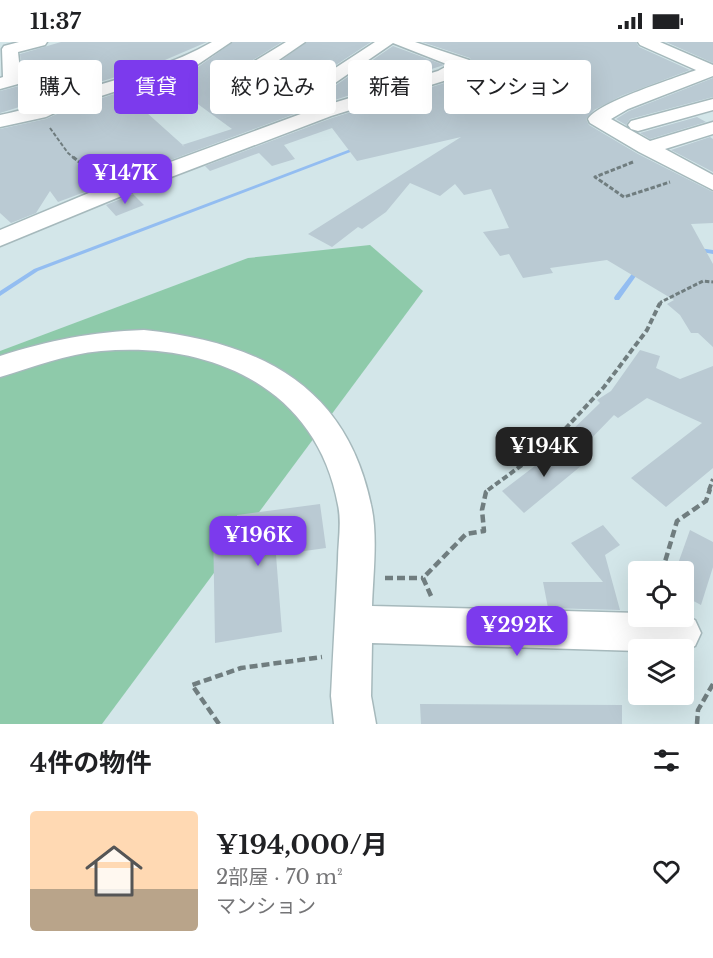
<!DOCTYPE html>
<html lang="ja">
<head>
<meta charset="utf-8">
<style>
	:root { --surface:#fff; --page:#f6f6f6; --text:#202124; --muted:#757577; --line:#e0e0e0; --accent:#7c3aed }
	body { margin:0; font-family:"Libre Baskerville","Noto Sans JP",serif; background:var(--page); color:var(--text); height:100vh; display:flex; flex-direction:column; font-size:22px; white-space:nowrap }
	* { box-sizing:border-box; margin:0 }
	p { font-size:20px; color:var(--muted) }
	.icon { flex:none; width:33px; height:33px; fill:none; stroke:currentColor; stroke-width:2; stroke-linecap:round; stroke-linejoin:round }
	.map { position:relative; height:682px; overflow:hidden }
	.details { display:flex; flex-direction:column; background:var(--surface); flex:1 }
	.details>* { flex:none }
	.hud { position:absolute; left:18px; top:18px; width:678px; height:54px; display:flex; gap:12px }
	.buttons { position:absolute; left:628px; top:519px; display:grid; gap:12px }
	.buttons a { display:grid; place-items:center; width:66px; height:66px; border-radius:6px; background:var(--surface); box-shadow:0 6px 24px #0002; font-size:30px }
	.price { position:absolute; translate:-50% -51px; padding:0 14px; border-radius:12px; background:var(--accent); color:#fff; font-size:20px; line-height:39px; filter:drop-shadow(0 2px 3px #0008) }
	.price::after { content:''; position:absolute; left:50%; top:36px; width:18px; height:14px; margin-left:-9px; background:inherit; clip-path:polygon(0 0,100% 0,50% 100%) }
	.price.selected { background:#222; color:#fff }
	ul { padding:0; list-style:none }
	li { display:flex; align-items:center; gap:18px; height:150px; padding:0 30px }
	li+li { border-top:2px solid var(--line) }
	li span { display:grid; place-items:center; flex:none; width:168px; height:120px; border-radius:6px; color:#555 }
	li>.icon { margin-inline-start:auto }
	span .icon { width:72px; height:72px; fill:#fffc; stroke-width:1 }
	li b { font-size:26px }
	h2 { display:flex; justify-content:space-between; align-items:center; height:72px; padding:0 30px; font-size:26px }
	.pill { padding:0 21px; border-radius:6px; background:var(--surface); box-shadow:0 6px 24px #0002; font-size:21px; line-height:54px }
	.pill.selected { background:var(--accent); color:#fff }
	.status { display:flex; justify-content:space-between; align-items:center; height:42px; padding:0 30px; background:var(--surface); direction:ltr }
	.status svg { height:16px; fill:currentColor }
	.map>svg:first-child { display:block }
	.green { fill:#8ecaaa }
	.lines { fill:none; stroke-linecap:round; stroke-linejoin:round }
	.stream { fill:#93bdf1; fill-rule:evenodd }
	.building { fill:#bacad3; fill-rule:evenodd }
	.minor-casing { stroke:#a6b9bc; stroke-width:3 }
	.path-far3 { stroke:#707d7f; stroke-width:2; stroke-dasharray:4 2; stroke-linecap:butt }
	.path-far2 { stroke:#707d7f; stroke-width:3; stroke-dasharray:4.5 2; stroke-linecap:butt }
	.path-far1 { stroke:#707d7f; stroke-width:4; stroke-dasharray:6 3; stroke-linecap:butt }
	.path { stroke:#707d7f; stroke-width:4.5; stroke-dasharray:8 4; stroke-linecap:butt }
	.minor { fill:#fff; fill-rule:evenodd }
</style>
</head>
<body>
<div class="status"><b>11:37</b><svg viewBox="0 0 49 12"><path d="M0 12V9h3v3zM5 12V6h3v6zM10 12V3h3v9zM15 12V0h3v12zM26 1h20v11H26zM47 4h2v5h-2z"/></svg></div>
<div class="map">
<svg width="713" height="682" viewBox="0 0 713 682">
	<rect width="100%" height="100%" fill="#d3e6e9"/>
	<path class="green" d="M370,203L423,249L102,682H0V309L248,216Z"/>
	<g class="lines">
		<path class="stream" d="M356,105L361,106L38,229L0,254V249L34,227Z
			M698,206L713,208V212L696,209L695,208Z
			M639,224L641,225V227L619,258H615L614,256L615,254L637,225Z"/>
	</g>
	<path class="building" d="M61,0H207L151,24L0,71V49L19,44L23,39L20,12Z
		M233,0H282L243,24L240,29L245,35H258L307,0H371L293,51L289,57L294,63H307L393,4L444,23L316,64L58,160L50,149L36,171L11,181L0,171V87L46,77L68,67L198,25ZM191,57L232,87L182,103L185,105L146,70Z
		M422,0H636L639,5L690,28L621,54L594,68L586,77L589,83L638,112L713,150V181L691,182L713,222V305L698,291H691L680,273L667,262L674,258L607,218L550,226L553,231L523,236L509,212L500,214L483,190L509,186L491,147L464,153L455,142L440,154L410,141L386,170L362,187L358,185L332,205L308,192L461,95L357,119L332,86L284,103L295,117L272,124L259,111L210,129L205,124L332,76L451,39L473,23L470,16Z
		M666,0H713V21Z
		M713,36V55L630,77L626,83L616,77L629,69Z
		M697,75L706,80L650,97L640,91Z
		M710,95L713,97V130L671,108Z
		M133,152L144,163L116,174L106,163Z
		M640,308L660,314L656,326L680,337L713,324V426L666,465L631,436L702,381L647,356L618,376L614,373L582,406L566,394L600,361L597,358L611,349Z
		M565,401L587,419L524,471L502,449Z
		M320,462L326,506L276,513L282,590L215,601L213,482L237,479V473Z
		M603,483L620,503L605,513L620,568L548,566L543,540H603L571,501Z
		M690,488L713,500V525L701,563L684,554V530H675Z
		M420,662L622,663V682H421Z"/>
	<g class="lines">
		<defs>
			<path id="minor" d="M19,0H47L45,3L18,10L21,38L18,42L0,47V36L3,35L2,7L4,4Z
				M212,0H231L197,23L67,65L46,75L0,85V73C31,67 59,56 89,46C131,33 174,22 212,0Z
				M286,0H305L257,33H245L242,29L245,25Z
				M375,0H415L469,18L471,22L450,37L331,74L124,153L0,204V188L108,143L317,66L438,29L449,23L393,1L306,61H294L291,57L294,53Z
				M638,0H660L713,23V34L628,67L611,77L650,99L713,80V92L665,107L713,133V148L639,110L590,81L588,77C600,59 674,37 696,28L640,3Z
				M713,57V68L638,89L631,87L628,83L631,79Z
				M144,288C258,300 346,342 371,463C378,493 373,533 372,564L639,571V574L684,573L695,578L701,591L695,604L684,609H639L372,601L371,654L376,682H334L331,654C333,608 336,563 338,518C338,500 342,481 338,463C317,346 211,299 101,309C66,312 33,325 0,335V314C51,298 90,290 144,288Z"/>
		</defs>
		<use href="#minor" class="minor-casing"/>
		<path class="path-far3" d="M480,30L524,51
			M50,86L68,111L75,117"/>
		<path class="path-far2" d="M73,115L97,134
			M633,120L595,135L624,155L670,140
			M660,263L661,260L703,239L713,240"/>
		<path class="path-far1" d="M488,448L552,401L604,345L647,288L660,261
			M709,448L713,437"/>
		<path class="path" d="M662,530L677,479L706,459L710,447
			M385,536H423
			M431,554L423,536L466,492L484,489L482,468L486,450L490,447
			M219,682L192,643L241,626L322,615
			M697,682L698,668L713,642"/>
		<use href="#minor" class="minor"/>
	</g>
</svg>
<div class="buttons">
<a><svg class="icon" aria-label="locate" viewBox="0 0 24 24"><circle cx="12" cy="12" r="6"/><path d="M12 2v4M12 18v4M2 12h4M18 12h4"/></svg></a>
<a><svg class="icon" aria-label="layers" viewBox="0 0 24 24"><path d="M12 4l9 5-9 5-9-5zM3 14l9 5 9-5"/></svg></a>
</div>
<b class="price" style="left:125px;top:163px">¥147K</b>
<b class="price selected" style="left:544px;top:436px">¥194K</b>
<b class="price" style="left:258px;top:525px">¥196K</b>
<b class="price" style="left:517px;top:615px">¥292K</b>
<div class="hud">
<a class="pill">購入</a>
<a class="pill selected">賃貸</a>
<a class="pill">絞り込み</a>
<a class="pill">新着</a>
<a class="pill">マンション</a>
</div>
</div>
<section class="details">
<h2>4件の物件<svg class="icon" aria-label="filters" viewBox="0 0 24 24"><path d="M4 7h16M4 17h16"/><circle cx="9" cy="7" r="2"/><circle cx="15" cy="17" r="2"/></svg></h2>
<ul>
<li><span style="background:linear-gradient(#ffd9b3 65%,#b9a48a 0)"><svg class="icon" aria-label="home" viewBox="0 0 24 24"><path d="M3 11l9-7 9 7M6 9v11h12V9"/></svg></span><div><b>¥194,000/月</b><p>2部屋 · 70 m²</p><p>マンション</p></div><svg class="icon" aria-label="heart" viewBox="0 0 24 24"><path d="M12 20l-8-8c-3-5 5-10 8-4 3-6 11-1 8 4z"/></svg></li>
</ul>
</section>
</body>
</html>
